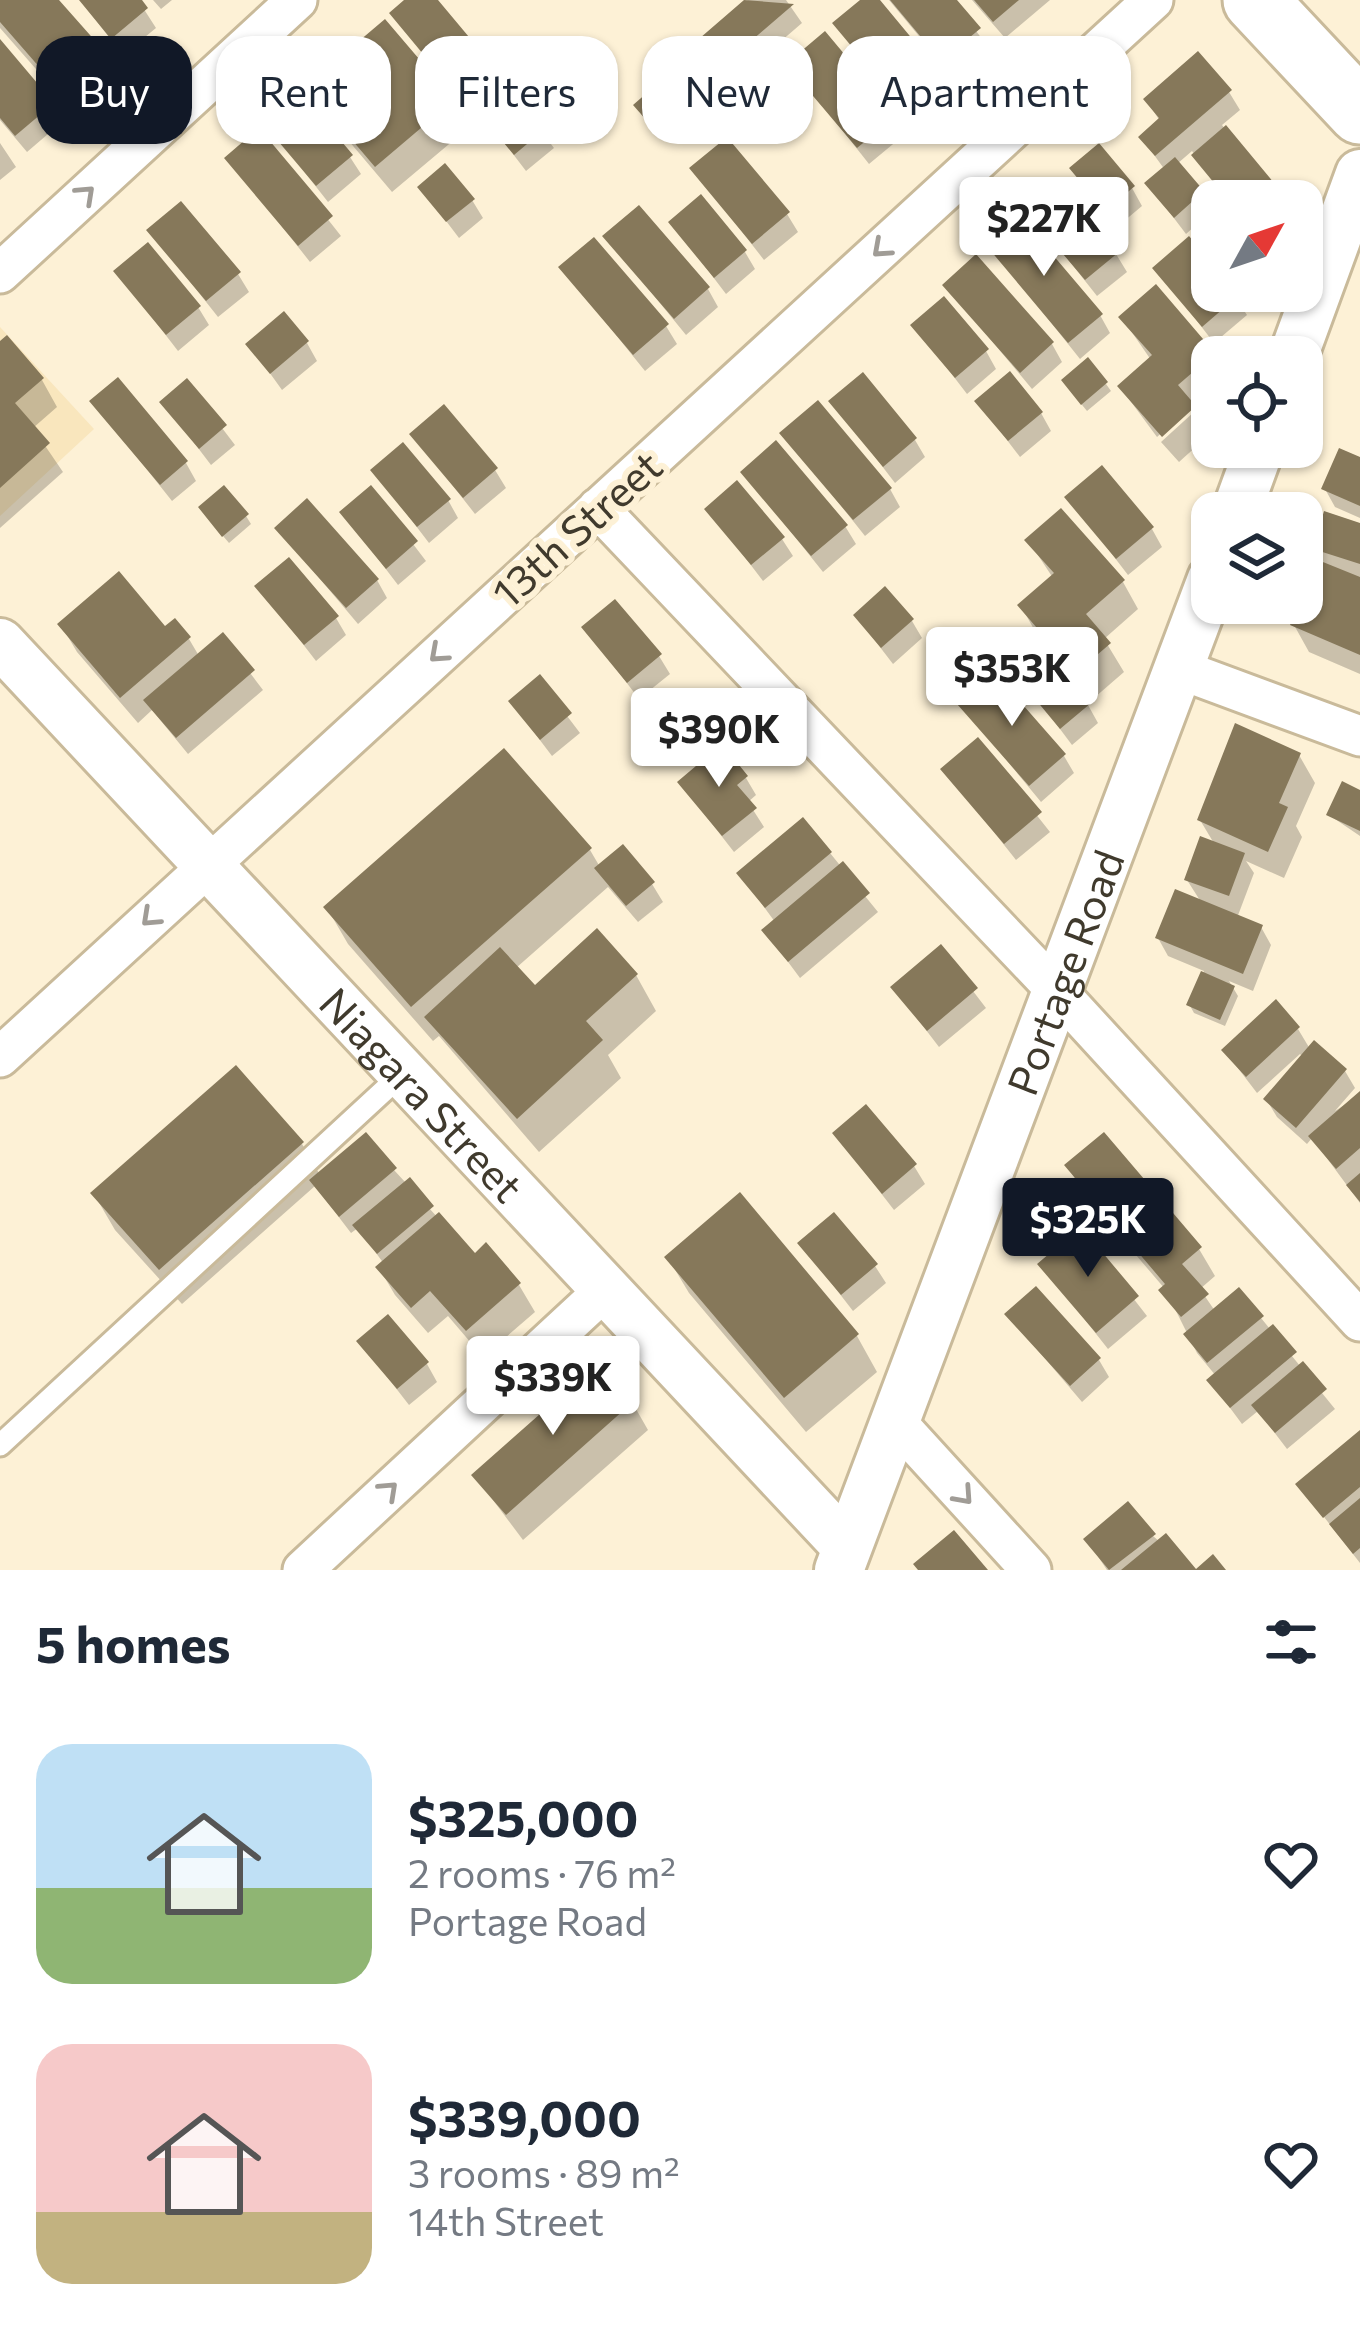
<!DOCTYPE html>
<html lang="en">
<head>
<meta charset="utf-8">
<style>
	:root { --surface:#fff; --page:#f6f6f7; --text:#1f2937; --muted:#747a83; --accent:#111827 }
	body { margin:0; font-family:Commissioner,sans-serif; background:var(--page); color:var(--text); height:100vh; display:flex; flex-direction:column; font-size:45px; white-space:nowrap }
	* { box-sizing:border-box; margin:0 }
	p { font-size:39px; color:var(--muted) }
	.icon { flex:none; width:66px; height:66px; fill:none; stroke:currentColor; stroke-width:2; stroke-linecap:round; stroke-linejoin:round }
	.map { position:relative; height:1570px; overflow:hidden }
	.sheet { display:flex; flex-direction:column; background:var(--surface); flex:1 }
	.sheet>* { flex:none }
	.guide { position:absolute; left:36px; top:36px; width:1290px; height:108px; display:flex; gap:24px }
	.needle { width:78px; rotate:50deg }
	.tools { position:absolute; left:1191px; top:180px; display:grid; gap:24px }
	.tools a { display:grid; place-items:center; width:132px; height:132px; border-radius:24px; background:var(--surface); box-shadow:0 3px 9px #0004; font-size:60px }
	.price { position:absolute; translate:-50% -102px; padding:0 27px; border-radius:12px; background:#fff; color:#222; font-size:39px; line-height:78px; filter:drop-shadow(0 3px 6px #0008) }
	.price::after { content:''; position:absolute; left:50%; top:72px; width:36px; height:27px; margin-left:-18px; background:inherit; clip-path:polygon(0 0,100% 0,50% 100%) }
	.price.on { background:var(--accent); color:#fff }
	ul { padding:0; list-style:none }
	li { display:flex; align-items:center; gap:36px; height:300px; padding:0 36px }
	li span { display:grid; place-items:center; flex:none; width:336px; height:240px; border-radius:36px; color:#555 }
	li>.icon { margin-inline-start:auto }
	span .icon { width:144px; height:144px; fill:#fffc; stroke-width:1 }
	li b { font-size:51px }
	h2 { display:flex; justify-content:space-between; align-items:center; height:144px; padding:0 36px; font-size:51px }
	.tag { padding:0 42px; border-radius:36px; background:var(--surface); box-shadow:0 3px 9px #0004; font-size:42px; line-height:108px }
	.tag.on { background:var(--accent); color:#fff }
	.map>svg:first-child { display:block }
	.built { fill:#f9e6bd }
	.shadow { fill:#0003 }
	.building { fill:#86785a }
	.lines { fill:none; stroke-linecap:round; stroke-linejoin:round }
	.service-casing { stroke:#c9ba9a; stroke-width:27 }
	.minor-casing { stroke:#c9ba9a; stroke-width:45 }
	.tertiary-casing { stroke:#c9ba9a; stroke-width:54 }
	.primary-casing { stroke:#c9ba9a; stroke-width:69 }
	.service { stroke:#fff; stroke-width:21 }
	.minor { stroke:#fff; stroke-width:39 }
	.tertiary { stroke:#fff; stroke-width:48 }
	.primary { stroke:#fff; stroke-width:63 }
	.oneway { stroke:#a09c96 }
	.labels { text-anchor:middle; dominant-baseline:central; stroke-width:12; stroke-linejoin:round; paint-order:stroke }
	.street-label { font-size:42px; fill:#403a2d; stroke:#fdf1d6 }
</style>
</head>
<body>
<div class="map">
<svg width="1360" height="1570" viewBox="0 0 1360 1570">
	<rect width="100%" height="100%" fill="#fdf1d6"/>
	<path class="built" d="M0,327L94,429L0,516Z"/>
	<path class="shadow" d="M0,0H55L110,63L126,90L85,125L0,28Z
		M80,0H138L156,28L123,55Z
		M153,0H172L161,9Z
		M409,0H434L481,62L450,88L393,14Z
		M748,0H786L802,23L713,100L681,57Z
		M865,0H876L951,95L916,125L836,24Z
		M889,0H953L988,47L953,77Z
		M972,0H1050L1005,38Z
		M0,43L62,122L27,152L0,120Z
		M790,64L894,117L904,135L869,164Z
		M310,87L451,102L467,129L392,192L326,114Z
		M656,89L680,119L661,136L641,114Z
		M1229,92L1240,110L1222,125L1281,201H1228L1192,151L1177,164L1212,211L1186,234L1148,184L1165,170L1141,137L1160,121L1146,100Z
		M514,95L554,148L526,171L486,119Z
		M266,123L350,157L361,174L328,202Z
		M259,132L341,236L310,262L228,158Z
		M0,143L16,167L0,180Z
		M1073,168L1132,188L1142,206L1117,227Z
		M693,169L787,214L798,232L764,260Z
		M421,188L472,200L483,218L459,238Z
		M1029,210L1116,254L1127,272L1097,296Z
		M672,223L745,252L755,269L726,294Z
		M150,231L238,274L249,292L218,317Z
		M606,237L708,289L718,307L686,335Z
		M989,245L1100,315L1110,333L1080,359Z
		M562,268L666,326L677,344L645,371Z
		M1156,268H1212V291H1231L1247,315L1214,343Z
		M117,272L198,307L209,325L178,351Z
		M945,285L1052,344L1062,362L1032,389Z
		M1155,289L1214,357L1212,396L1195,410L1209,435L1179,462L1161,442L1195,411V403L1157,437L1120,387L1151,360L1122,318Z
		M914,325L986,351L996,369L967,394Z
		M307,343L317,361L282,390L249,344Z
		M0,345L42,380L57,407L33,428L63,472L0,528Z
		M187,382L235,445L211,465L163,402Z
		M1106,384L1111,391L1087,411L1069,389Z
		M832,401L915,440L925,457L895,483Z
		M93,402L186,463L196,481L172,501Z
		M978,402L1041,413L1051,431L1020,457Z
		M783,433L890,489L900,507L865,536Z
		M413,435L495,470L506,488L475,514Z
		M1360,460V518L1335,507L1325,489Z
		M374,471L448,500L458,518L429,543Z
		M743,472L845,526L856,544L823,572Z
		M371,489L426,561L398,585L343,513Z
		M1068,497L1152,529L1162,547L1128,575Z
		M708,509L782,539L793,556L763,581Z
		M206,516H246L251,524L229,543Z
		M1360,526V674L1309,652L1294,625L1326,567L1316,548Z
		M277,528L377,580L387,598L358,624Z
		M1028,540L1123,582L1138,609L1104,639L1124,672L1094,698L1036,633L1021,606L1053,578Z
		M258,586L336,618L346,635L316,661Z
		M856,616L912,621L922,638L893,664Z
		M61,625L165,631L189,639L199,656L222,636L263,690L188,754L152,710L138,723L77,652Z
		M585,628L659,656L670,674L639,699Z
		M1021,677L1088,705L1098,723L1072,745Z
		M539,679L580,733L552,756L511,702Z
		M961,705L1064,756L1074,773L1041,802Z
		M978,741L1050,832L1016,860L944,769Z
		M1299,755L1315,783L1296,826L1302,837L1284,878L1246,861L1254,873L1237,918L1261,927L1271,945L1253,991L1229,981L1238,996L1225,1026L1194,1013L1189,1004L1204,971L1168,956L1158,938L1201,902L1187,880L1215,845L1200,820Z
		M746,778L756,795L748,802L764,827L734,852L680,783Z
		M1360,793V836L1329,815Z
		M590,850L600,867L652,884L663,902L638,922L608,887L516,968L535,989L636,975L656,1011L608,1055L621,1078L539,1152L439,1036L433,1041L348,944L327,908Z
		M830,853L878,912L800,978L765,931L775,922L740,874Z
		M940,948L986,1008L939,1047L893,987Z
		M1298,1029L1310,1049L1345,1071L1355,1088L1335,1111L1360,1095V1203L1312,1138L1307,1144L1277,1117L1266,1099L1303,1057L1300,1054L1257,1093L1224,1050Z
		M835,1134L914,1166L925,1184L894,1210Z
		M302,1144L320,1175L394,1170L474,1257L519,1285L535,1312L483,1357L448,1316L428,1333L395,1295L379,1268L384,1264L358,1228L351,1233L315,1186L182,1304L115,1230L94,1194Z
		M1068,1166L1199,1249L1215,1276L1200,1289L1215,1311L1261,1318L1335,1409L1287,1449L1258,1411L1242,1424L1210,1381L1216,1376L1197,1353L1165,1289L1083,1193Z
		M739,1197L857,1336L877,1372L806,1432L689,1293L668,1258Z
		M1081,1231L1147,1316L1108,1349L1041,1264Z
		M801,1244L875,1266L886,1283L853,1311Z
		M1008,1315L1099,1360L1109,1377L1082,1402Z
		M360,1342L427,1364L437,1382L409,1405Z
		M632,1402L648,1430L523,1540L475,1476Z
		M1360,1434V1563L1299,1485Z
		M1153,1536L1193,1570H1107L1087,1540Z"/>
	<path class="building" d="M0,0H59L113,61L68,100L0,22Z
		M79,0H142L148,8L111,39Z
		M404,0H438L474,43L438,72L389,13Z
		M744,0L794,4L701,84L678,57Z
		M860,0H880L943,76L904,109L832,23Z
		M890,0H957L981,28L941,61Z
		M974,0H1019L993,22Z
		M385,19L454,100L375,167L306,86Z
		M825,31L896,116L857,148L786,64Z
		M0,39L54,103L15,136L0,118Z
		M1198,51L1232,90L1155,156L1138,137L1159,118L1143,99Z
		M656,85L678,109L655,130L633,105Z
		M299,91L353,155L316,186L262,122Z
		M514,91L546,128L514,155L483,118Z
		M1226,125L1274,183L1252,201H1229L1191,155Z
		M259,128L333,216L298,246L224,158Z
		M727,137L790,212L752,244L689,168Z
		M1099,143L1135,186L1105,211L1069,168Z
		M1175,157L1204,191L1174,218L1144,183Z
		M445,163L475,199L446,222L417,187Z
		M1059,181L1119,252L1085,280L1025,209Z
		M701,194L747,250L714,278L668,222Z
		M181,201L241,272L206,301L146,230Z
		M639,205L710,287L674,319L602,236Z
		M1019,215L1103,314L1068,343L985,244Z
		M1189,236L1212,263V291L1239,295L1202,327L1152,268Z
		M594,237L669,324L633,355L558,267Z
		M148,242L201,306L166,335L113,271Z
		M976,254L1054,342L1020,373L942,285Z
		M1156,284L1215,353L1178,385L1196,406L1162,437L1117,386L1152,355L1118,317Z
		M944,296L989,349L955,378L910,325Z
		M284,311L309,341L270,374L245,344Z
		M7,335L44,378L15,403L50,443L0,488V341Z
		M1088,357L1108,382L1081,405L1061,380Z
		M1010,371L1043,412L1008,441L974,401Z
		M863,372L917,438L883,467L828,401Z
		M118,377L188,461L160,485L89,401Z
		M187,378L227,425L199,449L159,402Z
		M818,400L892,488L853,520L779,433Z
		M444,404L498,468L463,498L409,434Z
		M776,440L848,525L811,556L740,472Z
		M403,442L451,499L417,527L370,470Z
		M1339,448L1360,457V506L1321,489Z
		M1102,465L1154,527L1116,559L1064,497Z
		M737,480L785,537L751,565L704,509Z
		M224,485L249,514L222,537L198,507Z
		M371,485L418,541L386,569L339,512Z
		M307,498L379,579L346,608L274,528Z
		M1061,508L1125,580L1086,614L1111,643L1076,673L1017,605L1054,573L1024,540Z
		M1324,511L1360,523V564L1313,549Z
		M289,557L339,616L304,645L254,586Z
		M1318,560L1360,577V655L1290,625Z
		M119,571L165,626L175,618L191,637L120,698L57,624Z
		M885,586L914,619L881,648L853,615Z
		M615,599L662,654L627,683L581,627Z
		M223,632L255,670L176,738L143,700Z
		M1047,651L1091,703L1060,729L1017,677Z
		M994,672L1066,754L1029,786L957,704Z
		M540,674L572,713L540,740L508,701Z
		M1235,723L1301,753L1279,803L1288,807L1268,852L1197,820Z
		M978,737L1042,812L1004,844L940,769Z
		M722,744L748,776L737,785L757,808L722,836L677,782Z
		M504,748L592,848L411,1007L323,907Z
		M1342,781L1360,790V831L1326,815Z
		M803,817L832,852L765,908L736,873Z
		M1200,836L1245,853L1229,896L1184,880Z
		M623,844L655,882L626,906L594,868Z
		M843,861L870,893L788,962L761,930Z
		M1175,889L1263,925L1243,974L1155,938Z
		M597,928L638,974L586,1021L603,1040L517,1119L424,1017L500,947L535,985Z
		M941,944L978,988L927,1031L890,987Z
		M1201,971L1235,986L1220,1020L1186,1005Z
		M1276,999L1300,1027L1246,1077L1221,1050Z
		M1314,1040L1347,1069L1296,1128L1263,1099Z
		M236,1065L304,1142L159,1270L90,1193Z
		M1360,1091V1148L1336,1169L1308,1136Z
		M866,1104L917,1164L882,1194L832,1133Z
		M366,1132L397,1168L339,1217L309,1180Z
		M1104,1132L1202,1247L1182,1264L1209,1294L1181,1317L1158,1290L1165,1284L1064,1165Z
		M1360,1173V1202L1346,1185Z
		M410,1177L434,1206L377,1254L352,1225Z
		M740,1192L859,1334L784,1398L664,1257Z
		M439,1212L475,1253L486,1242L521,1283L466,1331L430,1291L411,1308L375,1267Z
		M834,1212L878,1264L841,1295L797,1243Z
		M1081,1227L1139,1296L1096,1333L1037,1264Z
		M1036,1286L1101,1358L1070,1386L1004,1314Z
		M1239,1287L1264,1316L1207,1363L1183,1334Z
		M388,1314L429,1362L397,1389L356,1341Z
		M1273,1324L1297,1352L1230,1408L1206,1380Z
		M600,1361L634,1401L506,1515L471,1475Z
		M1303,1361L1327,1389L1275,1433L1251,1405Z
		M1360,1430V1487L1323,1518L1295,1484Z
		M1360,1498V1548L1353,1554L1329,1524Z
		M1128,1501L1156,1534L1109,1570L1083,1539Z
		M954,1530L988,1570H918L913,1564Z
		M1166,1533L1196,1569L1213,1554L1226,1570H1121Z"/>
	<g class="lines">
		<defs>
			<path id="service" d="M0,1445L403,1073"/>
			<path id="minor" d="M0,273L297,0
				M598,508L1058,992L1360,1321
				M1179,669L1360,736
				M0,1057L1153,0
				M896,1422L1031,1570
				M303,1570L606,1289"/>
			<g id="tertiary">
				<path d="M1293,357L1360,174"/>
				<path d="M1236,513L1260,447"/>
				<path id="s1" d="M0,643L847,1547"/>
				<path id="s2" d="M839,1570L1212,579"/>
			</g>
			<path id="primary" d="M1255,0L1360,112"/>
		</defs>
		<use href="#service" class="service-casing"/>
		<use href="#minor" class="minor-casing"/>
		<use href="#tertiary" class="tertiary-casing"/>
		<use href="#primary" class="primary-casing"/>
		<use href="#service" class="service"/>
		<use href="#minor" class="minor"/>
		<use href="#tertiary" class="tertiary"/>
		<use href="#primary" class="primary"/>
	</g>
	<defs><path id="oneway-chevron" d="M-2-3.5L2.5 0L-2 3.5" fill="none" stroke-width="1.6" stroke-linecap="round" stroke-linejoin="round" transform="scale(3)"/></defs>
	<g class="oneway">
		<use href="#oneway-chevron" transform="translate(86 194) rotate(-43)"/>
		<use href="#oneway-chevron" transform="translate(881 249) rotate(138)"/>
		<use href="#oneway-chevron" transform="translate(438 654) rotate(138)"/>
		<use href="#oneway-chevron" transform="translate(150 918) rotate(137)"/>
		<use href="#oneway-chevron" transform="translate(389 1490) rotate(-43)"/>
		<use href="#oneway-chevron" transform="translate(964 1496) rotate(48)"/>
	</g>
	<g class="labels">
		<g class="street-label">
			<text transform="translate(576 528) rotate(-42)">13th Street</text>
			<text stroke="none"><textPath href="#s2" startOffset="639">Portage Road</textPath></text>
			<text stroke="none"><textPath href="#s1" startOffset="618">Niagara Street</textPath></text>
		</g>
	</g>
</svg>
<div class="tools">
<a><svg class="needle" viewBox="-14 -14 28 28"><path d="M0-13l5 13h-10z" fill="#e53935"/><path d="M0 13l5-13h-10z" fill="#747a83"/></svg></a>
<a><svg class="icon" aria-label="locate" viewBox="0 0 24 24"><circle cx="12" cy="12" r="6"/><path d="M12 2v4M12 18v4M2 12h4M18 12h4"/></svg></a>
<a><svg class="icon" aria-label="layers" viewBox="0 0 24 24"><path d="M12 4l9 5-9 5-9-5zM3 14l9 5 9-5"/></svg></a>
</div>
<b class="price" style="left:1044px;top:279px">$227K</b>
<b class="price" style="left:1012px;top:729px">$353K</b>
<b class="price" style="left:719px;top:790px">$390K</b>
<b class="price on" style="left:1088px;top:1280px">$325K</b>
<b class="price" style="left:553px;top:1438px">$339K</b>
<div class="guide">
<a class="tag on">Buy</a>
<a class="tag">Rent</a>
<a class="tag">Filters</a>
<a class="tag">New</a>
<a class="tag">Apartment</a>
</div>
</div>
<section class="sheet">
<h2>5 homes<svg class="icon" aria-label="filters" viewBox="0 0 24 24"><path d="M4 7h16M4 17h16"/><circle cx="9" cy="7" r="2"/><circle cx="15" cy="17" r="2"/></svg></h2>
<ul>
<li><span style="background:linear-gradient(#bfe0f5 60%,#8fb573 0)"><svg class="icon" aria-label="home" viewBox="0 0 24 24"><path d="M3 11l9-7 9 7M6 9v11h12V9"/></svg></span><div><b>$325,000</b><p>2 rooms · 76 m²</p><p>Portage Road</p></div><svg class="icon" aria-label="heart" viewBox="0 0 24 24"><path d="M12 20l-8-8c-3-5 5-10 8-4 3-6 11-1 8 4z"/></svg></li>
<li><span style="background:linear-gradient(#f6c9c9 70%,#c2b280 0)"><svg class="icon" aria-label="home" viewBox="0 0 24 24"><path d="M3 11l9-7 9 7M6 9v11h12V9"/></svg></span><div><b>$339,000</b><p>3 rooms · 89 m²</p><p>14th Street</p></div><svg class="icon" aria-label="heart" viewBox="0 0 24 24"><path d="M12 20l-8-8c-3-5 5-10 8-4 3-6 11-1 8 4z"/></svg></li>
</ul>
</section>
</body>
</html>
